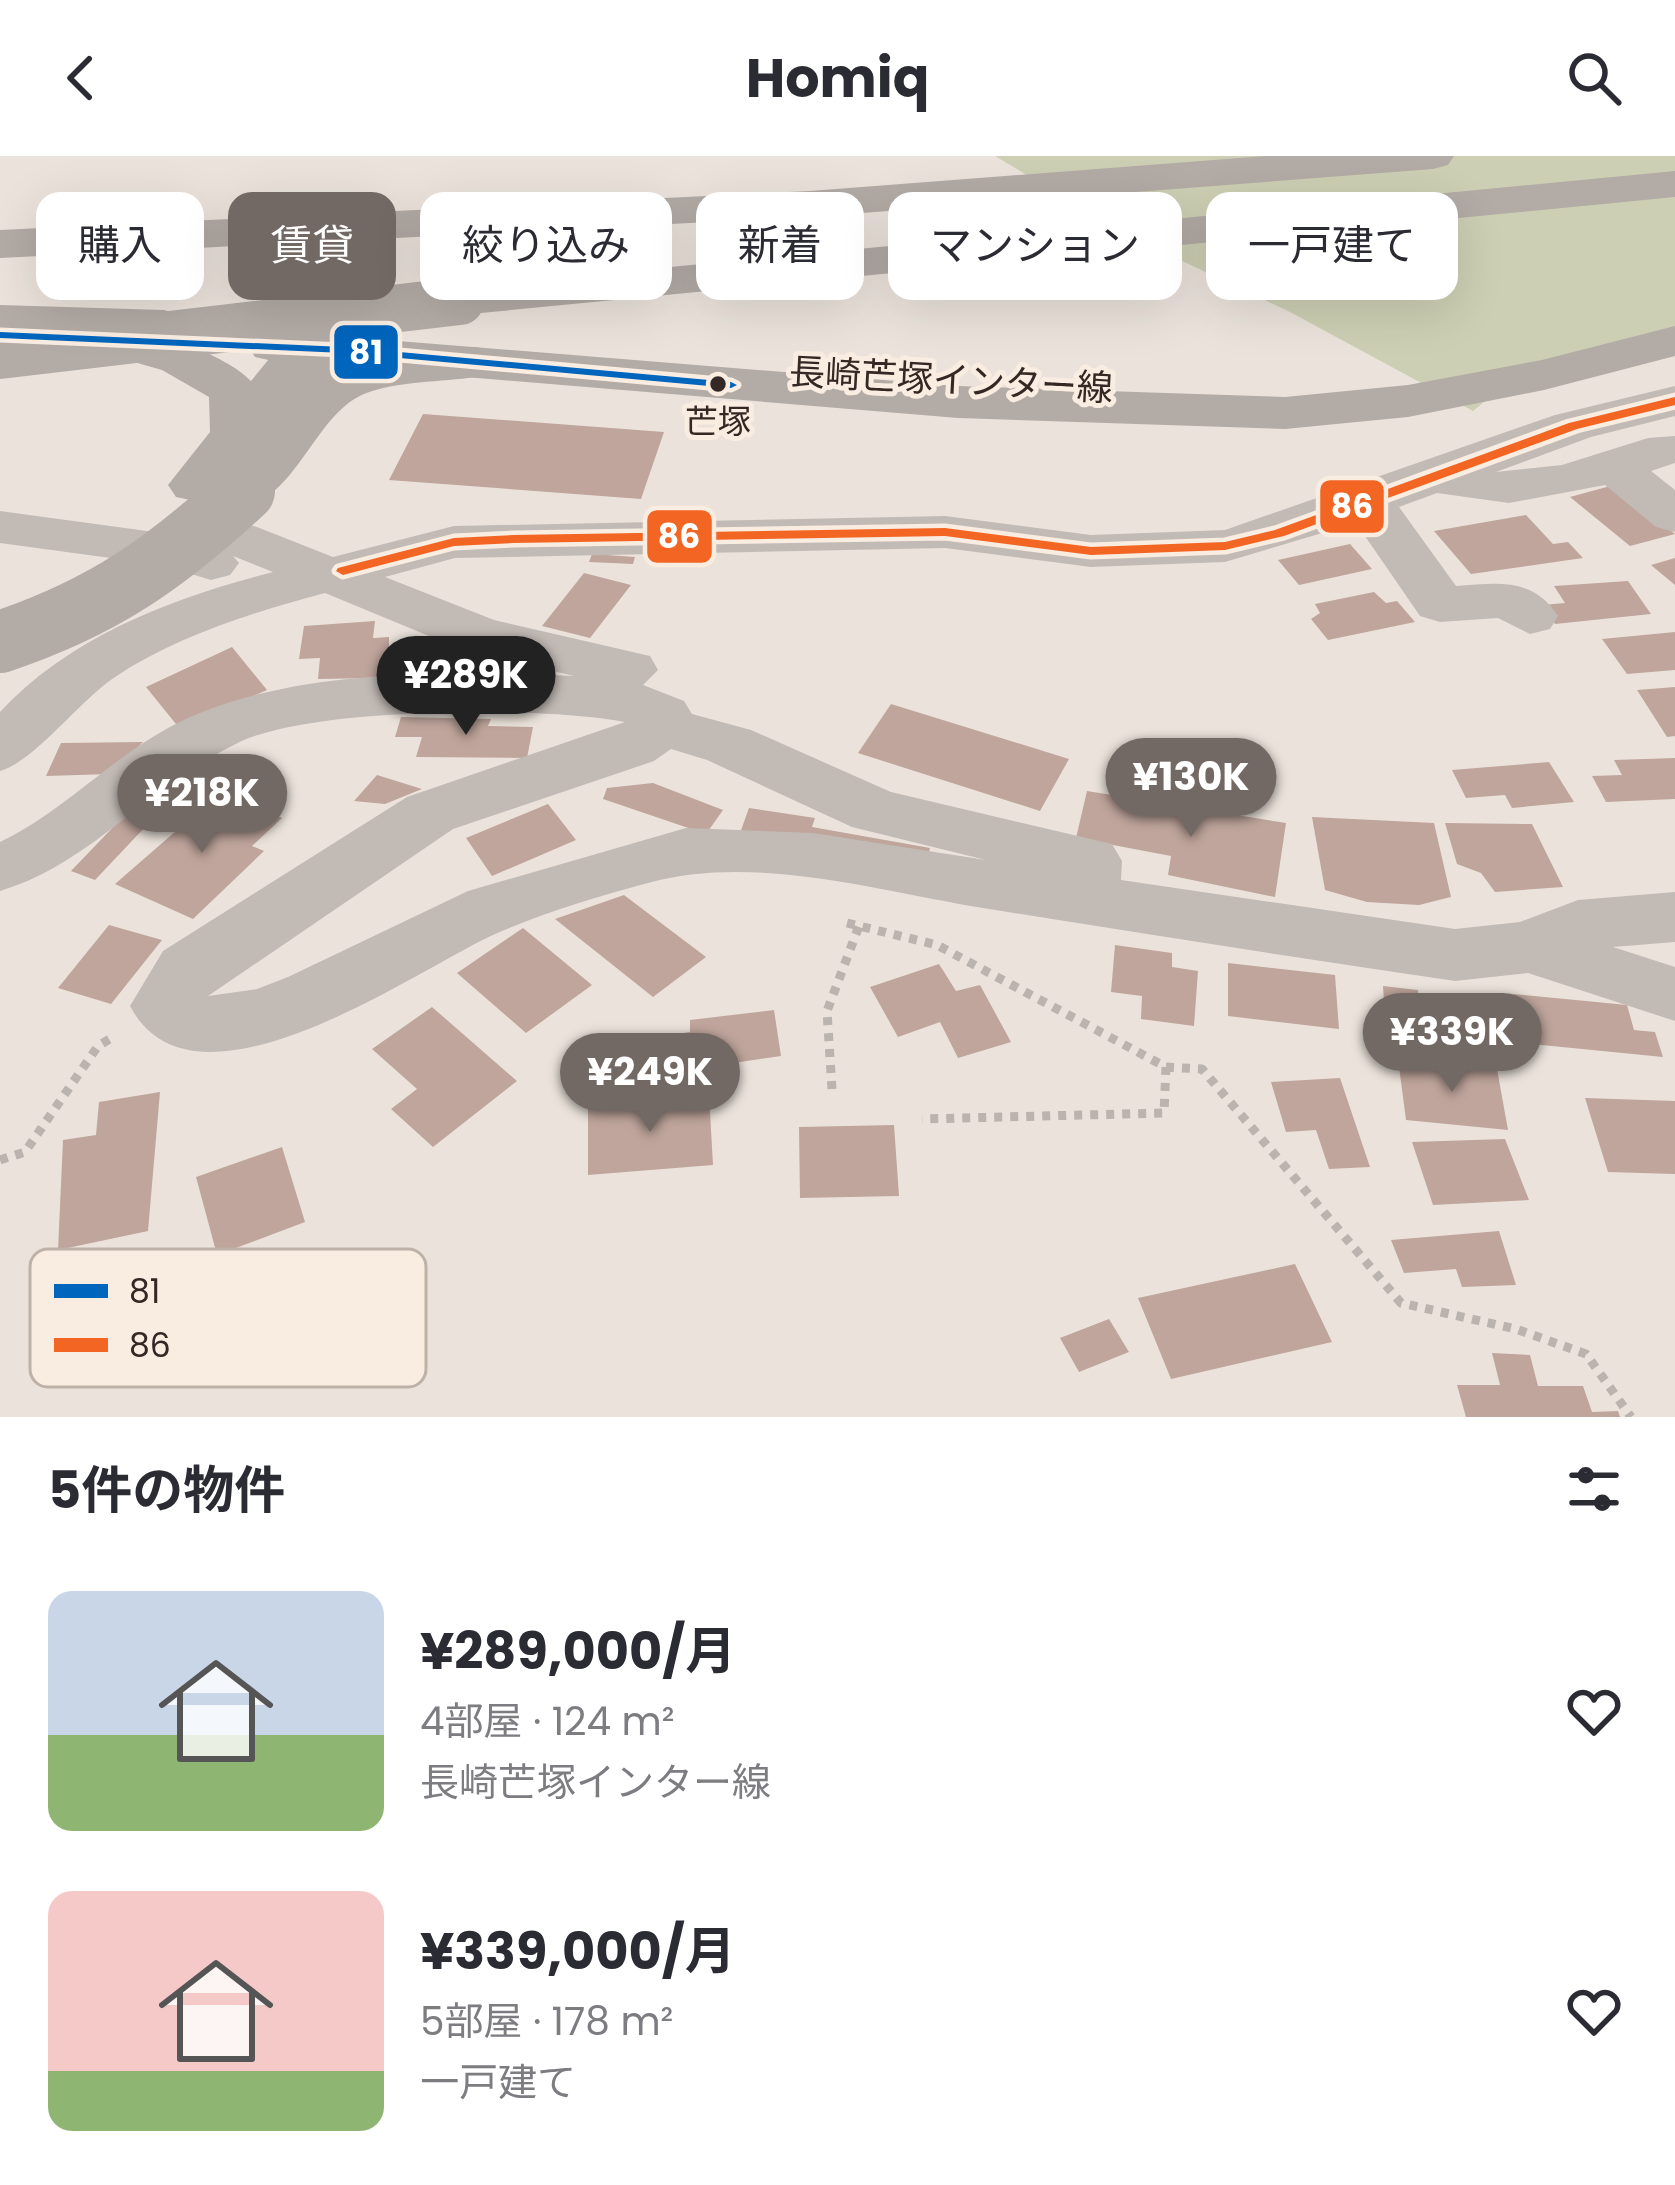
<!DOCTYPE html>
<html lang="ja">
<head>
<meta charset="utf-8">
<style>
	:root { --surface:#fff; --page:#f7f7f7; --text:#2b2b33; --muted:#7c7c81; --accent:#736964 }
	body { margin:0; font-family:Poppins,"Noto Sans JP",sans-serif; background:var(--page); color:var(--text); height:100vh; display:flex; flex-direction:column; font-size:45px; white-space:nowrap }
	* { box-sizing:border-box; margin:0 }
	p { font-size:39px; color:var(--muted) }
	.icon { flex:none; width:66px; height:66px; fill:none; stroke:currentColor; stroke-width:2; stroke-linecap:round; stroke-linejoin:round }
	.map { position:relative; height:1261px; overflow:hidden }
	.details { display:flex; flex-direction:column; background:var(--surface); flex:1 }
	.details>* { flex:none }
	.hud { position:absolute; left:36px; top:36px; width:1605px; height:108px; display:flex; gap:24px }
	.price { position:absolute; translate:-50% -102px; padding:0 27px; border-radius:42px; background:var(--accent); color:#fff; font-size:39px; line-height:78px; filter:drop-shadow(0 3px 6px #0008) }
	.price::after { content:''; position:absolute; left:50%; top:72px; width:36px; height:27px; margin-left:-18px; background:inherit; clip-path:polygon(0 0,100% 0,50% 100%) }
	.price.selected { background:#222; color:#fff }
	ul { padding:0; list-style:none }
	li { display:flex; align-items:center; gap:36px; height:300px; padding:0 48px }
	li span { display:grid; place-items:center; flex:none; width:336px; height:240px; border-radius:24px; color:#555 }
	li>.icon { margin-inline-start:auto }
	span .icon { width:144px; height:144px; fill:#fffc; stroke-width:1 }
	li b { font-size:51px }
	h2 { display:flex; justify-content:space-between; align-items:center; height:144px; padding:0 48px; font-size:51px }
	.tag { padding:0 42px; border-radius:24px; background:var(--surface); box-shadow:0 12px 48px #0002; font-size:42px; line-height:108px }
	.tag.selected { background:var(--accent); color:#fff }
	header { display:flex; justify-content:space-between; align-items:center; height:156px; padding:0 48px; background:var(--surface); font-size:54px; font-weight:700 }
	.map>svg:first-child { display:block }
	.green { fill:#cdcfb4 }
	.building { fill:#bfa59c }
	.lines { fill:none; stroke-linecap:round; stroke-linejoin:round }
	.path { stroke:#bbb3ae; stroke-width:9; stroke-dasharray:8 8; stroke-linecap:butt }
	.street { fill:#c2bab5; fill-rule:evenodd }
	.secondary { fill:#b3aba5; fill-rule:evenodd }
	.highway { fill:#b3aba5; fill-rule:evenodd }
	.highway-bridge-far1 { stroke:#b3aba5; stroke-width:48 }
	.highway-bridge { stroke:#b3aba5; stroke-width:62 }
	.bus-1-casing { stroke:#f9ece1; stroke-width:9 }
	.bus-2-casing { stroke:#f9ece1; stroke-width:9 }
	.bus-1 { fill:#0065bd; fill-rule:evenodd }
	.bus-2 { fill:#f26522; fill-rule:evenodd }
	.bus-dot { fill:#332824; stroke:#f9ece1; stroke-width:4.5 }
	.labels { text-anchor:middle; dominant-baseline:central; stroke-width:10; stroke-linejoin:round; paint-order:stroke }
	.far-bus-label { font-size:33px; fill:#332824; stroke:#f9ece1 }
	.far-street-label { font-size:36px; fill:#332824; stroke:#f9ece1 }
	.key { fill:#f9ece1; stroke:#beb1a8; stroke-width:3 }
	.key-label { font-size:33px; fill:#332824 }
	.line-badge { stroke:#f9ece1; stroke-width:4.5 }
	.badge-label { font-size:33px; text-anchor:middle; font-weight:bold; fill:#fff }
</style>
</head>
<body>
<header><svg class="icon" aria-label="back" viewBox="0 0 24 24"><path d="M15 5l-7 7 7 7"/></svg>Homiq<svg class="icon" aria-label="search" viewBox="0 0 24 24"><circle cx="10" cy="10" r="6"/><path d="M15 15l6 6"/></svg></header>
<div class="map">
<svg width="1675" height="1261" viewBox="0 0 1675 1261">
	<rect width="100%" height="100%" fill="#ebe3db"/>
	<path class="green" d="M995,0H1675V200L1505,229L1473,255L1290,156L1127,79Z"/>
	<path class="building" d="M423,258L664,276L641,343L389,324Z
		M1614,329L1675,378L1630,390L1570,341Z
		M1526,359L1553,388L1568,386L1583,402L1471,418L1434,375Z
		M1350,388L1372,413L1299,429L1278,404Z
		M592,398L635,401L633,408L589,406Z
		M1675,402V429L1651,409Z
		M584,417L631,429L590,482L542,470Z
		M1628,425L1651,458L1555,468L1543,449L1565,447L1554,430Z
		M1374,436L1386,447L1397,445L1415,466L1328,484L1311,463L1320,457L1315,448Z
		M375,465L373,482L389,481V498L436,497L433,521L318,523L320,502L299,503L304,470Z
		M1675,476V514L1627,518L1602,483Z
		M232,491L267,534L180,573L146,531Z
		M1675,531V580L1667,581L1637,534Z
		M891,548L1069,603L1040,655L858,597Z
		M401,561L491,563L488,570L533,571L527,602L416,601L422,581H395Z
		M143,586L110,618L46,620L61,587Z
		M1675,602V643L1606,646L1592,620L1622,619L1614,604Z
		M1549,606L1574,646L1512,652L1505,639L1466,642L1452,614Z
		M377,619L422,633L385,648L354,645Z
		M653,627L723,654L706,678L603,643L607,632Z
		M222,635L282,662L252,690L264,695L193,763L115,728Z
		M1087,635L1286,667L1275,741L1168,719L1171,700L1076,682Z
		M140,643L164,651L95,724L71,715Z
		M548,648L576,684L492,720L466,682Z
		M749,652L815,662L812,671L930,692L925,710L740,677Z
		M1312,661L1434,667L1451,741L1419,749L1367,746L1325,734Z
		M1445,667L1532,668L1563,731L1495,736L1481,717L1457,708Z
		M624,739L706,801L653,841L555,763Z
		M109,769L162,784L111,848L58,832Z
		M523,772L592,829L526,877L457,817Z
		M1115,789L1172,797V811L1198,815L1194,870L1141,863L1142,840L1111,836Z
		M1228,807L1335,819L1339,873L1228,860Z
		M939,808L956,835L980,829L1011,886L958,902L940,866L898,881L870,831Z
		M1383,830L1418,834L1419,850L1384,846Z
		M1513,838L1627,849L1634,874L1655,876L1663,901L1521,887Z
		M432,851L517,925L433,991L391,953L417,933L372,893Z
		M774,854L781,900L644,920L638,884L690,876V864Z
		M1398,903L1497,913L1508,974L1406,964Z
		M1340,922L1370,1011L1329,1013L1316,974L1286,976L1271,926Z
		M160,936L148,1075L58,1094L63,984L96,979L99,946Z
		M709,938L713,1009L588,1019V948Z
		M1585,942L1675,945V1018L1608,1016Z
		M894,969L899,1040L800,1042L799,971Z
		M1505,983L1529,1044L1433,1049L1412,986Z
		M282,991L305,1066L217,1099L196,1021Z
		M1499,1075L1516,1129L1462,1131L1456,1113L1404,1117L1391,1084Z
		M1295,1108L1332,1186L1171,1223L1138,1142Z
		M1109,1163L1129,1196L1079,1216L1060,1182Z
		M1492,1197L1530,1199L1538,1230H1583L1592,1256L1618,1255L1620,1261H1466L1457,1229H1500Z"/>
	<g class="lines">
		<path class="path" d="M847,767L937,789L1166,911L1164,957L922,963
			M1166,911L1202,913L1401,1147L1516,1173L1586,1198L1631,1261
			M832,933L827,855L859,770
			M0,1004L25,996L98,890L113,881"/>
		<path class="street" d="M1675,230V260L1591,281L1496,316L1562,309L1648,282L1675,280V307L1651,315L1675,334V376L1656,371L1605,329L1509,347L1437,337L1399,351L1456,430C1498,427 1533,421 1558,460L1550,473L1530,478L1498,462L1440,466L1420,460L1356,367L1225,406L1091,411L945,392L455,402L385,421L494,464L650,500L658,514L643,529L684,545L692,558L751,574L891,636L1112,688L1122,705L1121,724L1455,773L1520,766L1578,744L1675,736V786L1613,791L1675,811V865L1528,817L1455,825C1299,802 1144,778 989,753C881,736 756,697 648,727C596,741 542,757 493,779C411,817 194,972 130,850L163,795L407,641L625,566C539,550 340,552 258,579C238,585 219,597 201,608C131,650 80,711 0,735V686C61,657 108,605 168,572C280,511 449,515 574,520L458,492L325,437C254,456 176,480 115,521C78,546 35,605 0,615V556C70,480 175,441 273,416L233,400L239,407L230,419L211,424L162,409L0,387V355L169,378L217,391L211,382L219,371L238,366L257,371L333,401L454,370L945,360L1091,379L1225,374L1555,259ZM671,593L707,604L852,671L986,704L813,677L686,672L468,735L288,821L257,833L208,840L453,673L654,605Z"/>
		<path class="secondary" d="M0,149L164,154L181,159L188,169L181,179L164,184L0,179Z
			M1675,170V200L1544,234L1408,261L1285,273L958,262L273,205L255,201L248,190L255,179L273,175L958,230L1285,241L1408,229L1542,204Z"/>
		<path class="highway" d="M1265,0H1454L1448,9L1433,13L810,61L0,102V74L810,35Z
			M1675,15V41L460,159L443,155L436,145L443,135L460,131Z
			M343,160L360,165L368,175L363,207L476,191L494,195L501,206L494,217L476,221C442,226 396,225 364,238C309,261 292,363 225,347L218,337L195,345L176,341L168,329L210,276L209,241L162,214L88,193L80,183L88,173C127,163 223,195 251,225L287,181Z"/>
		<path class="highway-bridge-far1" d="M0,199L460,145"/>
		<path class="highway-bridge" d="M0,486C102,452 165,408 244,335"/>
		<defs>
			<path id="bus-1" d="M0,176L344,191L731,226L737,229L731,232L344,197L0,182Z"/>
			<path id="bus-2" d="M1675,241V249L1577,273L1284,380L1225,394L1091,399L945,380L513,387L454,390L343,419L336,415L338,412L454,382L513,379L945,372L1091,391L1225,386L1275,374L1569,267Z"/>
		</defs>
		<use href="#bus-1" class="bus-1-casing"/>
		<use href="#bus-2" class="bus-2-casing"/>
		<use href="#bus-1" class="bus-1"/>
		<use href="#bus-2" class="bus-2"/>
	</g>
	<circle class="bus-dot" cx="718" cy="228" r="10"/>
	<g class="labels">
		<g class="far-bus-label">
			<text x="718" y="265">芒塚</text>
		</g>
		<g class="far-street-label">
			<text transform="translate(951 224) rotate(3)">長崎芒塚インター線</text>
		</g>
	</g>
	<rect x="30" y="1093" width="396" height="138" rx="18" class="key"/>
	<rect x="54" y="1128" width="54" height="14" fill="#0065bd"/>
	<rect x="54" y="1182" width="54" height="14" fill="#f26522"/>
	<g class="key-label">
		<text x="129" y="1147">81</text>
		<text x="129" y="1201">86</text>
	</g>
	<g class="line-badge">
		<rect x="332" y="167" width="68" height="58" rx="12" fill="#0065bd"/>
		<rect x="1318" y="322" width="68" height="57" rx="12" fill="#f26522"/>
		<rect x="645" y="352" width="69" height="57" rx="12" fill="#f26522"/>
	</g>
	<g class="badge-label">
		<text x="366" y="208">81</text>
		<text x="1352" y="362">86</text>
		<text x="679" y="392">86</text>
	</g>
</svg>
<b class="price selected" style="left:466px;top:582px">¥289K</b>
<b class="price" style="left:1191px;top:684px">¥130K</b>
<b class="price" style="left:202px;top:700px">¥218K</b>
<b class="price" style="left:1452px;top:939px">¥339K</b>
<b class="price" style="left:650px;top:979px">¥249K</b>
<div class="hud">
<a class="tag">購入</a>
<a class="tag selected">賃貸</a>
<a class="tag">絞り込み</a>
<a class="tag">新着</a>
<a class="tag">マンション</a>
<a class="tag">一戸建て</a>
</div>
</div>
<section class="details">
<h2>5件の物件<svg class="icon" aria-label="filters" viewBox="0 0 24 24"><path d="M4 7h16M4 17h16"/><circle cx="9" cy="7" r="2"/><circle cx="15" cy="17" r="2"/></svg></h2>
<ul>
<li><span style="background:linear-gradient(#c9d6e8 60%,#8fb573 0)"><svg class="icon" aria-label="home" viewBox="0 0 24 24"><path d="M3 11l9-7 9 7M6 9v11h12V9"/></svg></span><div><b>¥289,000/月</b><p>4部屋 · 124 m²</p><p>長崎芒塚インター線</p></div><svg class="icon" aria-label="heart" viewBox="0 0 24 24"><path d="M12 20l-8-8c-3-5 5-10 8-4 3-6 11-1 8 4z"/></svg></li>
<li><span style="background:linear-gradient(#f6c9c9 75%,#8fb573 0)"><svg class="icon" aria-label="home" viewBox="0 0 24 24"><path d="M3 11l9-7 9 7M6 9v11h12V9"/></svg></span><div><b>¥339,000/月</b><p>5部屋 · 178 m²</p><p>一戸建て</p></div><svg class="icon" aria-label="heart" viewBox="0 0 24 24"><path d="M12 20l-8-8c-3-5 5-10 8-4 3-6 11-1 8 4z"/></svg></li>
</ul>
</section>
</body>
</html>
